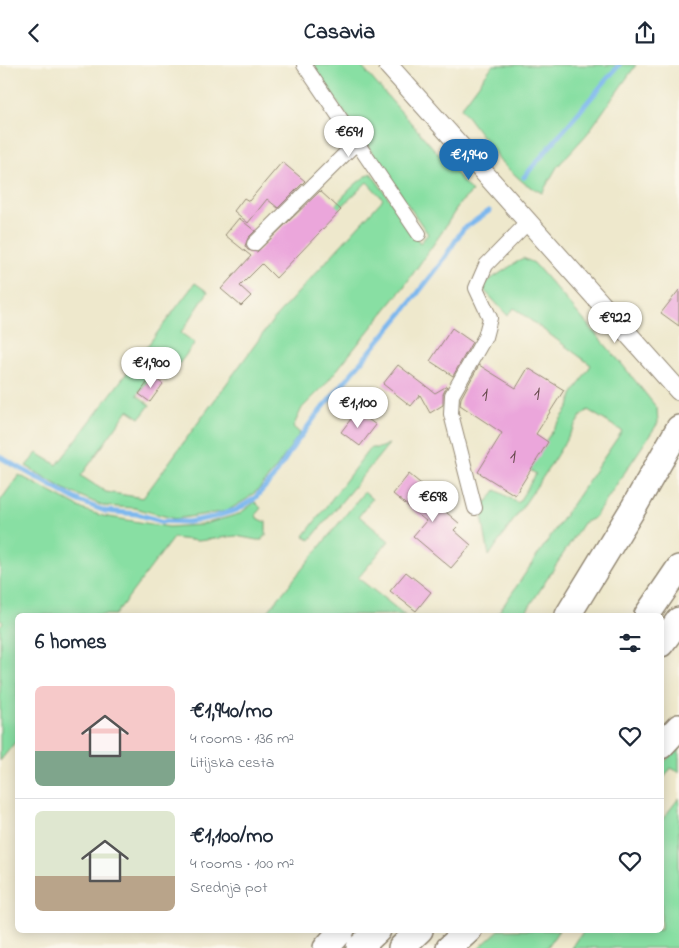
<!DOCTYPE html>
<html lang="en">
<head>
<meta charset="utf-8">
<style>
	:root { --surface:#fff; --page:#f2f2f3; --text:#1f2937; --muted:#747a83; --line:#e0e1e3; --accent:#1f6fb2 }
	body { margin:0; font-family:"Indie Flower",sans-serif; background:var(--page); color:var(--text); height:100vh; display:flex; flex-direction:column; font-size:19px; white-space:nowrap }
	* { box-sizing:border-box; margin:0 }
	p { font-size:16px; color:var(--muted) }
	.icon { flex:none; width:28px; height:28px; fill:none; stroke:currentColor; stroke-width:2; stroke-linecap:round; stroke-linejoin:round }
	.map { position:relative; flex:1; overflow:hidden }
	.details { position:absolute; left:15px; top:548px; width:649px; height:320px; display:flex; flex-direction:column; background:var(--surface); border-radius:8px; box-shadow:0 2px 12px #0003 }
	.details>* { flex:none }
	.price { position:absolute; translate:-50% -42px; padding:0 11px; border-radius:18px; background:#fff; color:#222; font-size:16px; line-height:32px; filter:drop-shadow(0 1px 2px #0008) }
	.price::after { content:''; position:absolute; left:50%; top:30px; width:15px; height:11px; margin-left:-8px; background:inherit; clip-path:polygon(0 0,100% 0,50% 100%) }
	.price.on { background:var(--accent); color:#fff }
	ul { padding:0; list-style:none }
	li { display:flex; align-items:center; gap:15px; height:125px; padding:0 20px }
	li+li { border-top:1px solid var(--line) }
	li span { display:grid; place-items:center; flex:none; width:140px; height:100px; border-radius:8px; color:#555 }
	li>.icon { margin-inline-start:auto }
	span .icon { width:60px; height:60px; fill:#fffc; stroke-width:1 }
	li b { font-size:21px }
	h2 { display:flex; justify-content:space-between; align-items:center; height:60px; padding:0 20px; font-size:21px }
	header { display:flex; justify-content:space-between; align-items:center; height:65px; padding:0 20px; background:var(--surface); font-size:22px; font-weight:700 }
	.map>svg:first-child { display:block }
	.green { fill:#88dfa3; stroke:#628460 }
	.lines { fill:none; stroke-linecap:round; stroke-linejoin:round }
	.stream { stroke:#7bb7ee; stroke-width:5 }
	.building { fill:#eba6db }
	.minor-casing { stroke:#948975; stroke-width:16 }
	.secondary-casing { stroke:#948975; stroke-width:21 }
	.motorway-casing { stroke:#948975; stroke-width:28 }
	.minor { stroke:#fff; stroke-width:14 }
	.secondary { stroke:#fff; stroke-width:19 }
	.motorway { stroke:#fff; stroke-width:25 }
	.labels { text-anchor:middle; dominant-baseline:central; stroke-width:4; stroke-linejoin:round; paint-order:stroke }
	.number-label { font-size:20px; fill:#67494d }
</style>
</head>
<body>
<header><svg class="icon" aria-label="back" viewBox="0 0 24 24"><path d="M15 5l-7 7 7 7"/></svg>Casavia<svg class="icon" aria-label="share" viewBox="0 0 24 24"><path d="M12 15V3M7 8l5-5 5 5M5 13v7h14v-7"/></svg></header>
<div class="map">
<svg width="679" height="883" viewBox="0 0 679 883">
	<rect width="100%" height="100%" fill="#fbf7ec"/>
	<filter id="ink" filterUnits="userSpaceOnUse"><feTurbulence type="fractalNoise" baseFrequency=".02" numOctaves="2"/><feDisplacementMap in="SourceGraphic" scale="10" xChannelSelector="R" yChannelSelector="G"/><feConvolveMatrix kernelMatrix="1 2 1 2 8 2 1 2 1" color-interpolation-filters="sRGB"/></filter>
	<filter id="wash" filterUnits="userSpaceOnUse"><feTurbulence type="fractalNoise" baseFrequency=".0096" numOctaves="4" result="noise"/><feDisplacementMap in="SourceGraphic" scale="20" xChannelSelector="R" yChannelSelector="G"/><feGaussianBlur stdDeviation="1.12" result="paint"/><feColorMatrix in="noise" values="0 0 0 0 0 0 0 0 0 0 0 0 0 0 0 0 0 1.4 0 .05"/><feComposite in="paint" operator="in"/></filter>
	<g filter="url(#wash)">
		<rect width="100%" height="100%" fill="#eee8cc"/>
		<path class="green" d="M312,0H360L472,127L460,138L442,167L403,223L324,321L302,343L293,362L300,368L276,403L259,424L247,434L227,446L175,454L135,443L103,441L62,423L26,401L37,388L57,400L195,218L208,227L181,268L195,278L166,316L153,308L137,330L150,340L140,353L128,345L81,411L106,427L143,433L273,255L383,134L367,117L320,163C332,143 350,120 371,108L420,178L428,169Z
			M493,0H636L587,69L557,102L542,128L524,118L503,99L461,43Z
			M523,193L534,198L621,298L657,343L658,358L594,453L583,458L524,550H497L622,366L588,345L581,351L545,409L489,491L479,434L482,433L487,437L496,425L518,438L536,409L527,403L569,342L572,330L591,300L514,243L507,250L484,225L485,218Z
			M389,379L310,475L304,471L370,383H379Z
			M19,410L84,445L103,451L169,462L201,460L239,449L255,437L261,443L256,449L257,453L266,457V470L262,475H257L236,471L198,476L173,473L115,550H18L17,675L0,696V561L3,557L0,555V436Z
			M364,427L372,434L359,451L389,476L358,513L405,550H265Z
			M679,682V707L671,703L661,717V700Z
			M679,733V883H572L584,865H661V756Z
			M499,865H559L547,883H479Z"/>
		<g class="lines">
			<path class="stream" d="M524,112L619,0
				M0,392L79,436L105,446L137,449L161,456L188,457L214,452L236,445L254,434L273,413L295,379L315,352L403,247L439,201L463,164L489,146"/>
		</g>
		<g id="blocks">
			<path class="building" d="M282,97L305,116L278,143L267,134L248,158L234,146L244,133L249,136Z
				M320,126L341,145L276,213L262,199L240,221L251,231L241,241L221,224L251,191L225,170L239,153L255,166L248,173L245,181L248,185L257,187Z
				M679,225V261L661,248Z
				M452,263L472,277L453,311L430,296Z
				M398,300L435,328L447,321L443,329V340L430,348L420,330L411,341L383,319Z
				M479,300L516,323L528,303L564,325L536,369L548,377L515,430L478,407L502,368L460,340L461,333Z
				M152,311L163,319L150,337L139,329Z
				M357,346L376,360L360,381L341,367Z
				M409,409L431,427L427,431L460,459L454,465L471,480L451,503L413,471L426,456L393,429Z
				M406,507L431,527L416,546L390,526Z"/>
		</g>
	</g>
	<g filter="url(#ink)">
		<use href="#blocks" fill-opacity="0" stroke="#948975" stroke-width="1"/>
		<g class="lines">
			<defs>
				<path id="minor" d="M304,0L419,169
					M254,179L356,78
					M475,443L451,349L452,330L485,272L490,253L476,223L486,200L528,157"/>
				<path id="secondary" d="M388,0L679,326"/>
				<path id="motorway" d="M568,550L634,442L679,363
					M647,550L679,503
					M661,579L679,555
					M661,681L679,662
					M326,883L342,865
					M359,883L378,865
					M401,883L420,865
					M449,883L469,865"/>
			</defs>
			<use href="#minor" class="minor-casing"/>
			<use href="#secondary" class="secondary-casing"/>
			<use href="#motorway" class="motorway-casing"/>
			<use href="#minor" class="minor"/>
			<use href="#secondary" class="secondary"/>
			<use href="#motorway" class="motorway"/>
		</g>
	</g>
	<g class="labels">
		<g class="number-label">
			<text x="537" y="329">1</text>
			<text x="485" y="330">1</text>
			<text x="513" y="392">1</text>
		</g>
	</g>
</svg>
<b class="price" style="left:349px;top:93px">€691</b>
<b class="price on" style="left:469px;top:116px">€1,940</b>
<b class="price" style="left:615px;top:279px">€922</b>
<b class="price" style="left:151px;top:324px">€1,900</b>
<b class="price" style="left:358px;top:364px">€1,100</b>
<b class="price" style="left:433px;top:458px">€698</b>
<section class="details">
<h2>6 homes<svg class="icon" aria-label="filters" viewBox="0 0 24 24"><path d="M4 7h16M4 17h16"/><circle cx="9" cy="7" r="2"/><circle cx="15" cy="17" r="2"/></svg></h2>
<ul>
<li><span style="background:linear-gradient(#f6c9c9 65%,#7fa58c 0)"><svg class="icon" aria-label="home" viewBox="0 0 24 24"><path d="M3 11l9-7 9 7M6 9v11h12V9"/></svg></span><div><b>€1,940/mo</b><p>4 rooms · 136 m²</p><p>Litijska cesta</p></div><svg class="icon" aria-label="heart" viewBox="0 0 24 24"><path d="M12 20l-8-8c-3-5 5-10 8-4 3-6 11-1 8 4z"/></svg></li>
<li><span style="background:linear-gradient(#dfe7d0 65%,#b9a48a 0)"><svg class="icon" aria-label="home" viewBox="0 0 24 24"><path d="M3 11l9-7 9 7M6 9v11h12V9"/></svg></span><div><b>€1,100/mo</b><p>4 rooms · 100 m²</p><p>Srednja pot</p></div><svg class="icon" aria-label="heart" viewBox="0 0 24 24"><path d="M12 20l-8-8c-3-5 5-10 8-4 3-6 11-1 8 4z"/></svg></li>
</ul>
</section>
</div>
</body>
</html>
